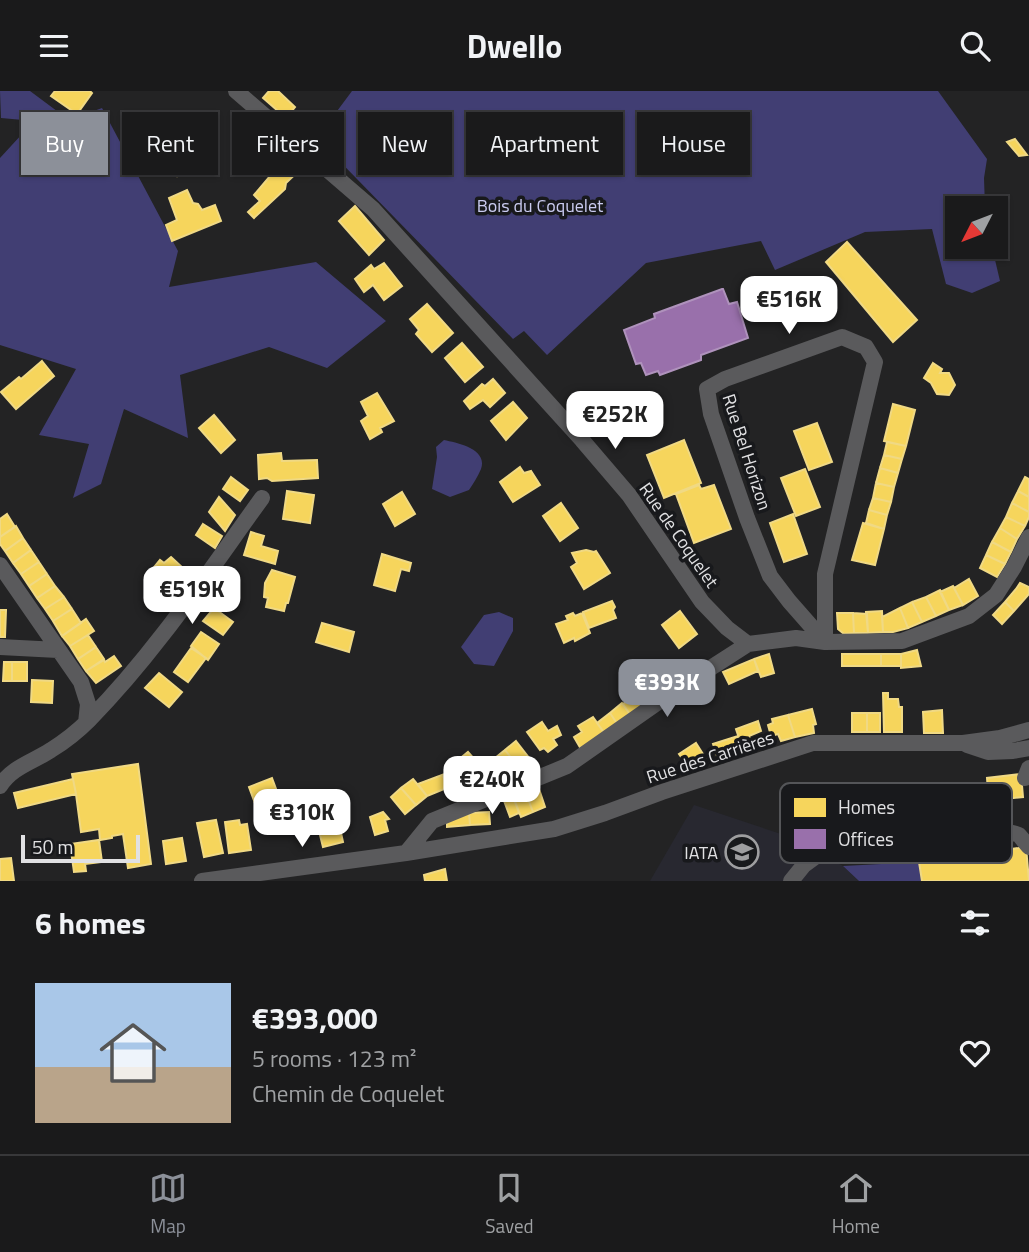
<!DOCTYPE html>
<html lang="en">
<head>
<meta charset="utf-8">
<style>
	:root { --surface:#1a1a1b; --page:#232324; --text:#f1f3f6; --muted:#9fa1a3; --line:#38383a; --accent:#8c9099 }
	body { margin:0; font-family:"Titillium Web",sans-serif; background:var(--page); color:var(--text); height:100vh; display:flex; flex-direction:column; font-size:26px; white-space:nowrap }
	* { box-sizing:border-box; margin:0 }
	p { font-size:23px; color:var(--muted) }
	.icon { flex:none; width:38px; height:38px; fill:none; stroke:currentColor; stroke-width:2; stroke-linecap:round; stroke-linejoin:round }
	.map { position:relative; height:790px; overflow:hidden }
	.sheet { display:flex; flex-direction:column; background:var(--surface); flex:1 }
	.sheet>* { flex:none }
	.banner { position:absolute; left:21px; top:21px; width:987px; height:63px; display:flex; gap:14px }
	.needle { width:46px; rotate:228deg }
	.fabs { position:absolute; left:945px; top:105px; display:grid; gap:14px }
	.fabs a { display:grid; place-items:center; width:63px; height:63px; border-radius:0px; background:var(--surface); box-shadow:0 2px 5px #0004,0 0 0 2px var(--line); font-size:35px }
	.scale { position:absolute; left:21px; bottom:18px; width:119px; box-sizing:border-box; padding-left:7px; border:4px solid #e1e1e3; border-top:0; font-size:19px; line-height:24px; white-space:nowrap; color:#e1e1e3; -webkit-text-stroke:5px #18191c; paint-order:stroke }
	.price { position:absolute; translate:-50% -60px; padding:0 16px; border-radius:14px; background:#fff; color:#222; font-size:23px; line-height:46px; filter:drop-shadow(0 2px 4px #0008) }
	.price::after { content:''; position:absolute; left:50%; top:42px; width:21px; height:16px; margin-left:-10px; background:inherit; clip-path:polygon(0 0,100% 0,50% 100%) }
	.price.active { background:var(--accent); color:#fff }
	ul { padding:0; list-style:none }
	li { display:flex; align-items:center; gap:21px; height:175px; padding:0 35px }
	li+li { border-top:2px solid var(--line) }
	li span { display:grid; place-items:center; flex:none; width:196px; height:140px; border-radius:0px; color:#555 }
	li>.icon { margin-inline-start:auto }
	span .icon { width:84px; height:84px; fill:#fffc; stroke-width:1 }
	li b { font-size:30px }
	h2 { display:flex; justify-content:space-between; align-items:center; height:84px; padding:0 35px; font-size:30px }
	.tag { padding:0 24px; border-radius:0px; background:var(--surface); box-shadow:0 2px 5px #0004,0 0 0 2px var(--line); font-size:24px; line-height:63px }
	.tag.active { background:var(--accent); color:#fff }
	header { display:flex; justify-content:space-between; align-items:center; height:91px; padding:0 35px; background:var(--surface); font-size:32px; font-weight:700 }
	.tabs { display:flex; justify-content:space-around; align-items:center; height:98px; border-top:2px solid var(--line); background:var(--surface); font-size:19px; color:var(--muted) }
	.tabs a { display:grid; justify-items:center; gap:4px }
	.tabs .active { color:var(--accent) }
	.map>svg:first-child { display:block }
	.built { fill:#282830 }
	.forest { fill:#413e73 }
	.homes { fill:#f6d55c; stroke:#f0d984; stroke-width:2 }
	.offices { fill:#9970ab; stroke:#af92bc; stroke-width:2 }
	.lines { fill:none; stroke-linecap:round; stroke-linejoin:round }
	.minor { stroke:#5a5a5c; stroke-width:16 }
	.labels { text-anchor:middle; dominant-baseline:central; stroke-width:7; stroke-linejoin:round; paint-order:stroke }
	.park-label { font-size:18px; fill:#cacbf0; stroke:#18191c }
	.street-label { font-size:18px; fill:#e1e1e3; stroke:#18191c }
	.poi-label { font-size:18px; fill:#e1e1e3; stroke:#18191c; text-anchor:end }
	.key { fill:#18191c; stroke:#545558; stroke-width:2 }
	.key-label { font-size:19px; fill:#e1e1e3 }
</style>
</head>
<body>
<header><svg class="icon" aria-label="menu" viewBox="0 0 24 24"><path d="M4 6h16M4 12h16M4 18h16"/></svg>Dwello<svg class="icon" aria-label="search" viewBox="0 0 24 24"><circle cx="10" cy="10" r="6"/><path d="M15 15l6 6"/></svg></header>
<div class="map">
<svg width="1029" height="790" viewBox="0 0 1029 790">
	<rect width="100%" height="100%" fill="#232324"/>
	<path class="built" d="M694,714L790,746L843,775L859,790H650Z"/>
	<path class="forest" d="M0,0H30L69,29L102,17L178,160L169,196L316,171L386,230L327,277L269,256L180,284L188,347L124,318L101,393L73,407L89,353L39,344L76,278L0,254V67L34,30L1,27Z
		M352,0H938L987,68L984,87L985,117H957V156H992L1000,190L972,202L946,193L932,138L865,141L775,179L761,150L646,172L547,264L524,240L513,248L317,47Z
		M444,349C458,352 488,358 481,378C478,385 473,393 469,399L450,406L432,398L437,366L436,356Z
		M499,521L513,527V540L494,575L474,573L461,556L484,524Z
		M919,771L922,790H859L843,775Z"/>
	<path class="homes" d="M55,0H90L92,2L77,23L51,5Z
		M269,0H278L295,16L286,27L263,7Z
		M188,46L202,60L177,85L160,69L174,55L177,57Z
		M1015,48L1027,64L1019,65L1007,51Z
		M292,59L306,73L286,92L285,98L254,127L248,121L260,110L254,104Z
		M187,99L193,112L198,113L202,119L215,114L221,130L172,150L166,134L177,129L169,107Z
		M355,115L384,149L369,164L339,130Z
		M847,151L917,229L893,251L826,171Z
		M384,172L402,195L384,209L373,194L364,201L355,188L371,174L374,178Z
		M427,213L453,242L432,261L416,243L419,239L410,228Z
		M462,252L483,276L465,291L445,267Z
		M42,270L54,285L16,318L1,301L19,286L21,288Z
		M933,272L942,278L940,282H949L955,294L949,304L937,303L931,292L924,287Z
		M493,288L505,302L490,316L483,309L470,318L464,310L482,293L485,295Z
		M377,302L394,330L380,337L382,341L370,348L361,330L368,325L361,311Z
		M513,311L527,327L506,349L491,330Z
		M893,313L915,319L906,355L884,350Z
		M214,324L235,349L221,362L199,337Z
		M817,332L832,371L809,379L794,340Z
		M684,349L701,392L664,407L647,364Z
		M887,351L906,355L902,368L884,364Z
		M281,362L282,370L317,369L318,387L272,390L267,387L259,388L258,364Z
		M884,364L902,368L898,382L880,377Z
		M520,376L524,382L531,380L540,394L513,411L500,391Z
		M880,377L898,382L894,396L876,392Z
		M805,378L820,416L796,425L781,387Z
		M231,386L248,399L240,410L223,398Z
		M1025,386L1029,388V406L1018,400Z
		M876,392L894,396L891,411L873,407Z
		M699,394L701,398L714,394L731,438L694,452L676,403Z
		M287,400L314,404L310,432L283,428Z
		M1018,400L1029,406V421L1012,412Z
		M402,401L415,423L395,435L383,413Z
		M219,406L235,424L225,440L209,421Z
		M873,407L891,411L887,424L869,419Z
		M561,412L578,437L560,450L543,425Z
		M1012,412L1029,421V426L1025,435L1006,426Z
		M869,419L887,424L884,438L866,432Z
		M7,423L15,436L0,446V428Z
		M793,423L807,463L784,471L770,432Z
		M1006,426L1025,435L1017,448L1000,437Z
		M863,432L884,438L875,474L852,469Z
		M203,433L222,445L215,457L196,444Z
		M16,435L23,447L5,460L0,453V446Z
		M1000,437L1017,448L1011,461L992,451Z
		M251,441L264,445L261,455L278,460L275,473L244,464Z
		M23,447L31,459L13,472L5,460Z
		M992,451L1011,461L1005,473L986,464Z
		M31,459L39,471L21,483L13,472Z
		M586,459L594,461L596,460L610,482L584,498L571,476L577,472L572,462Z
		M382,463L411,472L409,480L401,478L395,500L374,494Z
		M986,464L1005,473L997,486L980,477Z
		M171,466L183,477L179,482L182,486L171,500L154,485V483L151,480L160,469L164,472Z
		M39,471L47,483L29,495L21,483Z
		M272,479L295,486L288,512H286L284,520L266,516L268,507L264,506L265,492Z
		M47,483L55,495L37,507L29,495Z
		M969,488L978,505L963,514L954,497Z
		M1020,492L1029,496V503L1014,520L1005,511L1016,498Z
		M55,495L64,506L45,518L37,507Z
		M953,495L963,514L949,519L940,501Z
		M940,499L949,519L936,525L926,506Z
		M64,506L72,518L53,530L45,518Z
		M926,506L936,525L922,531L912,511Z
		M612,510L615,516L613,519L616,527L589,537L583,521Z
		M912,511L922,531L908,537L900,517Z
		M1005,511L1014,520L1002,533L993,524Z
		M214,517L233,531L223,544L203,530Z
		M900,517L908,537L893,541H883L882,526Z
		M72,518L81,532L62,545L53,530Z
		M0,519H6L5,546H0Z
		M680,520L697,543L679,557L662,534Z
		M882,520L883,541L868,542L866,521Z
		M573,522L575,525L582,522L590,542L575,550L574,547L564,552L556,533L568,529L566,525Z
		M837,522H853L854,542L844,543L838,538Z
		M853,522L867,523L868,542H854Z
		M86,528L94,540L70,555L62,545Z
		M322,532L354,541L349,561L316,551Z
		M201,541L219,553L208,569L191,555Z
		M88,544L96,556L78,568L70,555Z
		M96,556L104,568L86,580L78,568Z
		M191,557L206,567L188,591L174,581Z
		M917,559L921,575L901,577V563Z
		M769,563L774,582L761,586L754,568Z
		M842,563H881V575H842Z
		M881,563H901V575H881Z
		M114,565L121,575L96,592L86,580L104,569L105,571Z
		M754,568L758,580L729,593L723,581Z
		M4,571H12V590H3Z
		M12,571H27V590H12Z
		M159,582L182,601L169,616L145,597Z
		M32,589L53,590L52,612L31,611Z
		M883,602H888V608H898L899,616H902V641H884Z
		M636,603L644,615L631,625L623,613Z
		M622,612L631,625L618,634L610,622Z
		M812,618L816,633L813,634L814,642L795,646L788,624Z
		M942,619L943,642H924L923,621Z
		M610,622L618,634L605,643L597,632Z
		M852,622H867V641H852Z
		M867,622H880V641H867Z
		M788,624L795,646L781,650L778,643L771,645L768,634L773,632L772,628Z
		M593,626L605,643L581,658L574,646L582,641L578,635Z
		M758,630L761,640L749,645L754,658L744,662L736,638Z
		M542,631L548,640L557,635L561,644L553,648L557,654L548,661L544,657L540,659L527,641Z
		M738,645L744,662L719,671L713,653Z
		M516,650L530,668L519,677L505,659Z
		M696,652L708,671L689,677L679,663Z
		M505,659L519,677L508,686L494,668Z
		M468,661L483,678L471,688L457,670Z
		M138,673L151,773L128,777L123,743L112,745V747L100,749L99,738L81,741L76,703L72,683Z
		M462,677L471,688L449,696L442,684Z
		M1021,683L1023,706L996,709L995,701H988L987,687Z
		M442,684L449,696L427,705L418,693Z
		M272,687L279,706L256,715L249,696Z
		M73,688L76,703L18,717L14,702Z
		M413,688L427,705L416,714L401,697Z
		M538,695L545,716L533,721L525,700Z
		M401,697L416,714L405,723L391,706Z
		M525,700L533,721L521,726L513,705Z
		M512,703L519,722L510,726L503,707Z
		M336,719L343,751L323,756L315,724Z
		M383,721L389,728L385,729L388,740L375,744L370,726Z
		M489,721L490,733L470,734L469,722Z
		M469,722L470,734L447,736V728Z
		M216,729L223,762L204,766L197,732Z
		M239,729L240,734L247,733L251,759L229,762L225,731Z
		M182,747L186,770L166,773L163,750Z
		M99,749L102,771L85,773L86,780L74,781L70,753Z
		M1026,756L1029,790H922L919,771Z
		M11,767L14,790H0V768Z
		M445,778L447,790H425L424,784Z"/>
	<path class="offices" d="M722,198H723L729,213L737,211L748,247L701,264V269L660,284L658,280L646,284L641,272L636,273L624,239L655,227L654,223Z"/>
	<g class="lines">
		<path class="minor" d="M236,0L373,118L582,349L629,404L702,511L727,537L748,553L796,547L825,551L902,550L969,525L996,504L1014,476L1029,446
			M842,246L866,256L875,271L825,483V551L789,510L770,485L747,427L711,323L707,298L725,288Z
			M0,474L81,591L88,613L86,632
			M0,556L58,559
			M967,654L988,661L1013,660L1029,657
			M1025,687L1029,677
			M0,695C12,676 33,671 51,659C64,651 78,640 89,629C155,562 207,483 262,407
			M406,762L432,730L567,675L667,605L748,553
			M202,790L406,762L554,738L605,722L662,701L813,652H963L1000,647L1029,639
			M791,790L804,774L823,760L861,748L900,741L1013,742L1019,744L1029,756"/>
	</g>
	<defs>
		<symbol id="school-ring" viewBox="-11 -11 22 22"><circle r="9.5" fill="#18191c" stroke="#9e9ea0" stroke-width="1.5"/><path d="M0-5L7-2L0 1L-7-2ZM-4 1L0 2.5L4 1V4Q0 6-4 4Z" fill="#9e9ea0"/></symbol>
	</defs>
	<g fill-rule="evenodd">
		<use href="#school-ring" x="723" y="742" width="38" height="38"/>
	</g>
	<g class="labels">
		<g class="park-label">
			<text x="540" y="114">Bois du Coquelet</text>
		</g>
		<g class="street-label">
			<text transform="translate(747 361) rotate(72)">Rue Bel Horizon</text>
			<text transform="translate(679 444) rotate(55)">Rue de Coquelet</text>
			<text transform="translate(710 666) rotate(-18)">Rue des Carrières</text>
		</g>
		<g class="poi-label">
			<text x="718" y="761">IATA</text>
		</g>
	</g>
	<rect x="780" y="692" width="232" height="80" rx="10" class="key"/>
	<rect x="794" y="707" width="32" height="19" fill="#f6d55c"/>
	<rect x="794" y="738" width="32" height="20" fill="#9970ab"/>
	<g class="key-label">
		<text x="838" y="723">Homes</text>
		<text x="838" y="755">Offices</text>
	</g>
</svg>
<div class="fabs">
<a><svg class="needle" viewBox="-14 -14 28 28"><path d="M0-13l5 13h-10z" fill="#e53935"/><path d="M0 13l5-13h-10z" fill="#9fa1a3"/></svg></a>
</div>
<div class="scale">50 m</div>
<b class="price" style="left:789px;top:245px">€516K</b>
<b class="price" style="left:615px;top:360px">€252K</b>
<b class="price" style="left:192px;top:535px">€519K</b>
<b class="price active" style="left:667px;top:628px">€393K</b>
<b class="price" style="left:492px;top:725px">€240K</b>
<b class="price" style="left:302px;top:758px">€310K</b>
<div class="banner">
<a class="tag active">Buy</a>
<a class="tag">Rent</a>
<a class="tag">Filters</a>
<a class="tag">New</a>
<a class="tag">Apartment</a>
<a class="tag">House</a>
</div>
</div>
<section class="sheet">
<h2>6 homes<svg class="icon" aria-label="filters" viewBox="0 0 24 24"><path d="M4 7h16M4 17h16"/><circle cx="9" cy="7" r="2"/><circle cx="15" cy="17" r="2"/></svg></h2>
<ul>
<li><span style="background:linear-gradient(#a9c7e8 60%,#b9a48a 0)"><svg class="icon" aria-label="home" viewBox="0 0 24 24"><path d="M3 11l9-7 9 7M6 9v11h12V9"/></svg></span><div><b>€393,000</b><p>5 rooms · 123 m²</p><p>Chemin de Coquelet</p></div><svg class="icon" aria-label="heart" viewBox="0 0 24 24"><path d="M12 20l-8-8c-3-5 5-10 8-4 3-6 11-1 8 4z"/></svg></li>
</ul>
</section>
<nav class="tabs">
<a class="active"><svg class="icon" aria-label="map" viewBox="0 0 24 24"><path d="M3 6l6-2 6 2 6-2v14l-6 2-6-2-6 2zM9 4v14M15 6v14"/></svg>Map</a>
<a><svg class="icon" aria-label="saved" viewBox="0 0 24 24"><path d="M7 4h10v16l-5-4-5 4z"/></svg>Saved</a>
<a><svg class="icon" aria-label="home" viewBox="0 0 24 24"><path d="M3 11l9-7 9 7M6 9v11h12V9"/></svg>Home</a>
</nav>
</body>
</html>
